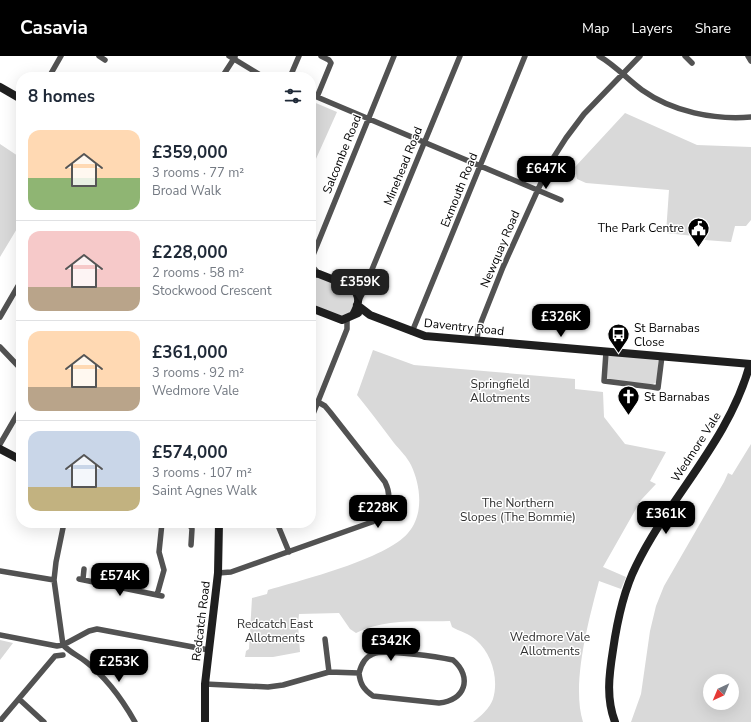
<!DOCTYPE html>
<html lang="en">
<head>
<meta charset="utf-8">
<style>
	:root { --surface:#fff; --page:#f6f6f7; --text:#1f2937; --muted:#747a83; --line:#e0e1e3; --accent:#000 }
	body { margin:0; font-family:"Nunito Sans",sans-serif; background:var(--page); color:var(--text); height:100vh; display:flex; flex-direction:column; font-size:15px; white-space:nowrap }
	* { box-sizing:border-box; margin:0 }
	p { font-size:13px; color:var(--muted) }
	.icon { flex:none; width:22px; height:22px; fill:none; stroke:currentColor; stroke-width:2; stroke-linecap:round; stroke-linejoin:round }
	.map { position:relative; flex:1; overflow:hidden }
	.side { position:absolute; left:16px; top:16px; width:300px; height:456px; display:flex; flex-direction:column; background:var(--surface); border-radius:16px; box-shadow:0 4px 16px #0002 }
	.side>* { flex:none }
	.needle { width:26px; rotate:224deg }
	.buttons { position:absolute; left:703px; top:618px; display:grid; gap:8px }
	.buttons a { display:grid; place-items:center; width:36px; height:36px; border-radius:50%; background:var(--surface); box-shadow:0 4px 16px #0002; font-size:20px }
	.price { position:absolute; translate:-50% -34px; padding:0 9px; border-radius:8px; background:var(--accent); color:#fff; font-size:13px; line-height:26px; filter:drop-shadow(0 1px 2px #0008) }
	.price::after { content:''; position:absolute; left:50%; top:24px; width:12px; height:9px; margin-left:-6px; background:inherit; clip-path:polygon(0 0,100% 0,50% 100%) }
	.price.on { background:#222; color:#fff }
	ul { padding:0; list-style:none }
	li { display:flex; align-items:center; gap:12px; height:100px; padding:0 12px }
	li+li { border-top:1px solid var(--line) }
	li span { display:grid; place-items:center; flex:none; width:112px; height:80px; border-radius:12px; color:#555 }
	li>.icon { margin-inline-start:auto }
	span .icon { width:48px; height:48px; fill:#fffc; stroke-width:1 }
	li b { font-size:17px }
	h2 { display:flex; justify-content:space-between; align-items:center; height:48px; padding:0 12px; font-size:17px }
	header { display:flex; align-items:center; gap:24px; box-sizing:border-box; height:56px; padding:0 20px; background:var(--accent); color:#fff }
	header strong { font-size:19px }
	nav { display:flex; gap:22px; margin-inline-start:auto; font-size:14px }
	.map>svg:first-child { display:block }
	.green { fill:#d9d9d9; fill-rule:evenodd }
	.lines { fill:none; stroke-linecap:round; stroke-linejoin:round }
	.street { stroke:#525252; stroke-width:5.5 }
	.secondary { stroke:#1f1f1f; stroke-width:8 }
	.labels { text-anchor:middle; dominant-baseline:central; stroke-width:3; stroke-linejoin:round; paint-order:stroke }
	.street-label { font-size:12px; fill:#000; stroke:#fff }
	.poi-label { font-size:12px; fill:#000; stroke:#fff; text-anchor:start }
	.park-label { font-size:12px; fill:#303030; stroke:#fff }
</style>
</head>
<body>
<header>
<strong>Casavia</strong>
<nav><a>Map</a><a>Layers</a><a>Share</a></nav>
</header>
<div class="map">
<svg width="751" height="666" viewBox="0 0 751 666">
	<rect width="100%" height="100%" fill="#fff"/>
	<path class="green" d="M311,45L337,56L311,114Z
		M625,57L697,89L751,91V164L746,170H735L731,186L705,184L703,181L666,177L669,134L586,127L577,123L575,111Z
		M0,88L21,102V166L0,201Z
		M318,221L352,235L356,244L351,256L342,261L311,249V222Z
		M373,294L414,309L575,323V333L603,336L604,361L625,388L666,396L650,425L656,428L641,444L603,511L626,521L621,533L599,525C589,563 571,628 583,666H473C480,661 490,652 493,643C499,623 492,598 476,584C470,578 459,575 452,571L450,565C419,566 385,562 356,577L350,573L339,557L299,558L298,568L300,596L273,601H245L246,595L249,593L252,542L267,538L268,534C302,524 386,503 408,477C424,459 421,430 411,409C407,401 400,394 394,387C382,371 370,355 357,339Z
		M608,299L659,303L657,326L651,329L605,325Z
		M751,388V666H631L641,638L650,575L656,550L664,530L724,426L728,417L732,419ZM710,625H732V647H710Z
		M0,584L13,587L0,604Z"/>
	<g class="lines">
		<path class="street" d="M99,0L105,4
			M229,0L262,20
			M321,0L329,4L331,7L317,41L561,144
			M599,0C615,9 627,23 642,34C673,56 714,64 751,61
			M685,0L692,7
			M748,0L751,5
			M49,21L61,0
			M222,21L235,1
			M290,21L299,0
			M311,204L394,0
			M311,209L319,218
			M359,245L460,0
			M0,261L21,225
			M412,276L525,0
			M477,285L478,274L503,211L550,107L566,82L584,58L640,0
			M0,291L21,313
			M606,296L604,325L652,331L658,332L662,300
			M311,363L347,273V263
			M0,388L21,352
			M189,467L192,473L191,489
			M277,467L289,496
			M0,515L54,524
			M218,517L231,516L372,466C388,458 393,442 385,426L330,356L325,350L318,346
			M79,523L162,540
			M83,523L84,513
			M157,539L164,514L159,496L162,467
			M0,579L57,590L63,589L89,575L97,573L209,594
			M325,583L329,616
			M63,589L54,524L56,506L64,467
			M63,589C71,597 77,599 85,605C106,621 122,643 135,666
			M205,628L268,631L283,629L329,616L359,617C361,609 365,601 373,598C384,593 439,601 453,604C473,621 465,645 439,647L373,640C364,634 360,628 359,617
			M19,643L44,666
			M0,665L55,600L63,599"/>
		<path class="secondary" d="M0,31L21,43
			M311,217L319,218L352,231C361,241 359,248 353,259
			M357,249L370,259L425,280L751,308
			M311,252L342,264L358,257
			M0,393L21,404
			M205,666V628L218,517L219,467
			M615,666C606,642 609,619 613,594C617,566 623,536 636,510C670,440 729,385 750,308"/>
	</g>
	<defs>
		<symbol id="civic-pin" viewBox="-11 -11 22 30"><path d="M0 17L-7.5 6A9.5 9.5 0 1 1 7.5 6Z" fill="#000" stroke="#fff"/><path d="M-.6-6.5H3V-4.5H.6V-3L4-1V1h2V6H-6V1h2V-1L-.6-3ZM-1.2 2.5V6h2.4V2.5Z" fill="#fff"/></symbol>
		<symbol id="bus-pin" viewBox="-11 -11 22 30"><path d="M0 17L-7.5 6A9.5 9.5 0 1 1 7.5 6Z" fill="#000" stroke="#fff"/><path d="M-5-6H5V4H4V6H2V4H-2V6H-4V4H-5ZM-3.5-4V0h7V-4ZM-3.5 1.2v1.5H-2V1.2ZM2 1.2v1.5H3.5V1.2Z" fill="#fff"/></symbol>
		<symbol id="church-pin" viewBox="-11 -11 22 30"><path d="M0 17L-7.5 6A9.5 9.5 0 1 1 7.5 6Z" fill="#000" stroke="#fff"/><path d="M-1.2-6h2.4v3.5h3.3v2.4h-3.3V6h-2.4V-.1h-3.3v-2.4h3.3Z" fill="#fff"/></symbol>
	</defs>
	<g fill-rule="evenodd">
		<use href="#civic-pin" x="686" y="160" width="25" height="34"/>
		<use href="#bus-pin" x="606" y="266" width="25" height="34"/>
		<use href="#church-pin" x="616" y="328" width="25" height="34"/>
	</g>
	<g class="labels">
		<g class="street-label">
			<text transform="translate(342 98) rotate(-68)">Salcombe Road</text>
			<text transform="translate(403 110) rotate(-68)">Minehead Road</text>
			<text transform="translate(459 134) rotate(-68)">Exmouth Road</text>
			<text transform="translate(500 193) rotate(-67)">Newquay Road</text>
			<text transform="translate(464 271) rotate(6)">Daventry Road</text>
			<text transform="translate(696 391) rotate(-57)">Wedmore Vale</text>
			<text transform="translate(201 565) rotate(-83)">Redcatch Road</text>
		</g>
		<g class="poi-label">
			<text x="684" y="172" text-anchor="end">The Park Centre</text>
			<text x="634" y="272">St Barnabas<tspan x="634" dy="14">Close</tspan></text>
			<text x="644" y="341">St Barnabas</text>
		</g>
		<g class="park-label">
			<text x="500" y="328">Springfield<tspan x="500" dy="14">Allotments</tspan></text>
			<text x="518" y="447">The Northern<tspan x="518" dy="14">Slopes (The Bommie)</tspan></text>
			<text x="275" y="568">Redcatch East<tspan x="275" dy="14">Allotments</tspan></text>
			<text x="550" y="581">Wedmore Vale<tspan x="550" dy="14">Allotments</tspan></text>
		</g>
	</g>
</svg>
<div class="buttons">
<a><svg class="needle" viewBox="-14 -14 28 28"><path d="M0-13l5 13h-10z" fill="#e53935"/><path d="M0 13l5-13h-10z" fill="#747a83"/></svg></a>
</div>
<b class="price" style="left:546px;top:134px">£647K</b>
<b class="price on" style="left:360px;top:247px">£359K</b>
<b class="price" style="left:561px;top:282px">£326K</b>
<b class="price" style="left:378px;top:473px">£228K</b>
<b class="price" style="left:666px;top:479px">£361K</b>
<b class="price" style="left:120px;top:541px">£574K</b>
<b class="price" style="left:391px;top:606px">£342K</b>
<b class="price" style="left:119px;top:627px">£253K</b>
<section class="side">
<h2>8 homes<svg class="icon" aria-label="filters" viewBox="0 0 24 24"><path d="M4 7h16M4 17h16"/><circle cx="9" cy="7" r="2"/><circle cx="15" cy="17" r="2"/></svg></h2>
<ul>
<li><span style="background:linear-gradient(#ffd9b3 60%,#8fb573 0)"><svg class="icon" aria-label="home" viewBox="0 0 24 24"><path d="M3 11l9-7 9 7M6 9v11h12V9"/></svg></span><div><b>£359,000</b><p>3 rooms · 77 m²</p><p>Broad Walk</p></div></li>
<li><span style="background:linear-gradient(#f6c9c9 70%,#b9a48a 0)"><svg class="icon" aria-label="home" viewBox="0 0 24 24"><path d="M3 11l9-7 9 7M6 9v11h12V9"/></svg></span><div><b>£228,000</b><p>2 rooms · 58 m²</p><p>Stockwood Crescent</p></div></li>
<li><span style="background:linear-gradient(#ffd9b3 70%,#b9a48a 0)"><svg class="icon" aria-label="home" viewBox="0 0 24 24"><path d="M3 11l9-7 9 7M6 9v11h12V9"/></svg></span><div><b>£361,000</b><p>3 rooms · 92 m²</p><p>Wedmore Vale</p></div></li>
<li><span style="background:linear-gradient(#c9d6e8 70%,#c2b280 0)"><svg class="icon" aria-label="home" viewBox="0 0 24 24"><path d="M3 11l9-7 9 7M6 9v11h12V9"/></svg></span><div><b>£574,000</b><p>3 rooms · 107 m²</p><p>Saint Agnes Walk</p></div></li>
</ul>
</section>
</div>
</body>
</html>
